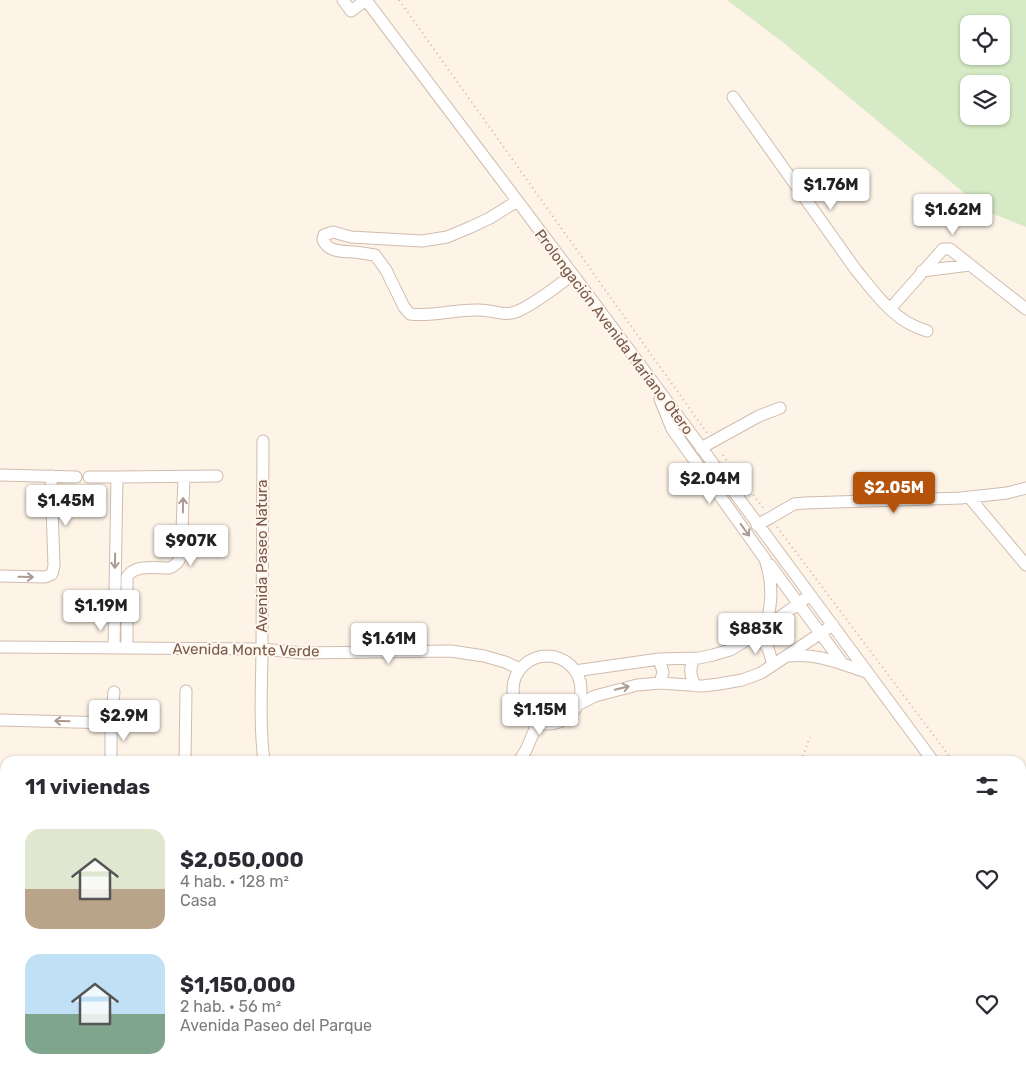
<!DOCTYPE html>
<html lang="es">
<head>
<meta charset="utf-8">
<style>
	:root { --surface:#fff; --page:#f2f2f3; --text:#2b2b33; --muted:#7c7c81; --accent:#b45309 }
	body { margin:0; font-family:Rubik,sans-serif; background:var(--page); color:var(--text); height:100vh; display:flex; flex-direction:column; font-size:19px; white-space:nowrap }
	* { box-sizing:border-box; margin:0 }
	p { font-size:16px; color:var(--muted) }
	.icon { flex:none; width:28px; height:28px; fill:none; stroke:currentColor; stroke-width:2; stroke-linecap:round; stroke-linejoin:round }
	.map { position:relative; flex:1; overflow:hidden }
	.drawer { position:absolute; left:0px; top:756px; width:1026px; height:321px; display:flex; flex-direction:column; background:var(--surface); border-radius:15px 15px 0 0; box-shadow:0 1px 4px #0004 }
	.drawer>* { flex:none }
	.controls { position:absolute; left:960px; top:15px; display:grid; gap:10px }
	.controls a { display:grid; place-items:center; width:50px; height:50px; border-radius:10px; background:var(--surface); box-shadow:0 1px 4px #0004; font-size:25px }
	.price { position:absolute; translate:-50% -42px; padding:0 11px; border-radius:5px; background:#fff; color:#222; font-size:16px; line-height:32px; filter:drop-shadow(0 1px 2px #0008) }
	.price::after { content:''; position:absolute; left:50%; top:30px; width:15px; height:11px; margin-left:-8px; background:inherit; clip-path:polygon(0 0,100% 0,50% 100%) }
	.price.active { background:var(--accent); color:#fff }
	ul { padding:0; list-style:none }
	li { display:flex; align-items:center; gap:15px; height:125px; padding:0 25px }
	li span { display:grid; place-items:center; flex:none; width:140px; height:100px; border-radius:15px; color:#555 }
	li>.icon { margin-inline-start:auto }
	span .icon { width:60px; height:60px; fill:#fffc; stroke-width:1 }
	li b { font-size:21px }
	h2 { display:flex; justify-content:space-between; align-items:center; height:60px; padding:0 25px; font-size:21px }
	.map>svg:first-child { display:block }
	.green { fill:#d6ebc5; fill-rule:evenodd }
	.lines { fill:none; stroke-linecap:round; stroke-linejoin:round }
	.minor-casing { stroke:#d1bcaf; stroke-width:13 }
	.path { stroke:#d8b3a1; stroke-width:2; stroke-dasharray:1 4; stroke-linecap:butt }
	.minor { stroke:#fff; stroke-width:11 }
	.oneway { stroke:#ad9b93 }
	.labels { text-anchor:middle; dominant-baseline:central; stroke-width:4; stroke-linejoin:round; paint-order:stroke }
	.street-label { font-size:15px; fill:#77584b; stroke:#fff7ed }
</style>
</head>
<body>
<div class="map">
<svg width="1026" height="1077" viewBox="0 0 1026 1077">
	<rect width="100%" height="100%" fill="#fdf3e7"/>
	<path class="green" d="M727,0H1026V227L986,211L785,44ZM969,24H1001V56H969ZM969,84H1001V116H969Z"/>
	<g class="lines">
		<defs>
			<path id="minor" d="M343,0L351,11L366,0C462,128 560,256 655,385C748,510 840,636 933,761
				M733,97L856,270C870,287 884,306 902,319C909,324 918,328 927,331
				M517,201L490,218L471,227L447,237L422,241L351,237L333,232L324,235L323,240C329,253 343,251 355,252C362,253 368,254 375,255L386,270L404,307L410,314C434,317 456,309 480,310C492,310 505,317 518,311C536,303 556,287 572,275
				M922,271L970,265
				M890,309L943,249H950L1026,309
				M660,399L672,429L765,559C773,582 773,604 765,628
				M263,441C263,508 262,576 262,643C262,683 259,722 264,761
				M701,448L759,416L780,408
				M0,475L76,477
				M89,477H117L217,476
				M969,497L1026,565
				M757,525L770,518L794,504L805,503L961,498L1007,493L1026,488
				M770,565L843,664
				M0,576L45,577L52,574L54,566L51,476
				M757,634L768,648L773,665
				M0,647L262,649L303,653L451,651L484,656L505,662L520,669
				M114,648L117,477
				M127,648V577C135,564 155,568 169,568C175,566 179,562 181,556L184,477
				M788,656C818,653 839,663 866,672
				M513 690a34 34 0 1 1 68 0a34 34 0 1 1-68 0Z
				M659,659L663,672L660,683
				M694,659C689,668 690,677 696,686
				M575,671L659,659L699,658L713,655L730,650L757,634L810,595
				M577,705L595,696L637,685L660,683L703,686L719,684L742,680L761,673L833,625
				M0,720L111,723
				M111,761V723L114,692
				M185,761L186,691
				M519,761L526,750L538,722
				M0,784H5
				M0,855L5,856
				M1021,880L1026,887
				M0,983H5
				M196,1072V1077
				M259,1072V1077
				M325,1072V1077
				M384,1072L386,1077
				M448,1072L451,1077
				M671,1072V1077
				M729,1072V1077
				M472,1077L477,1072
				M491,1077L498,1072"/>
		</defs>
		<use href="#minor" class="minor-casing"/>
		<path class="path" d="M399,0L707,433
			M723,455L764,509
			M777,527L953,761
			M801,761L810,737
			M1021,853L1026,859
			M985,1072L987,1077"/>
		<use href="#minor" class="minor"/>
	</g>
	<defs><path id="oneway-shaft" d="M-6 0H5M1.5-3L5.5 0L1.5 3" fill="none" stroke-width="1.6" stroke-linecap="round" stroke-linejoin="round" transform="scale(1.25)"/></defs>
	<g class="oneway">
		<use href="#oneway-shaft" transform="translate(183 505) rotate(-89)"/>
		<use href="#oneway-shaft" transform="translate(745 530) rotate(54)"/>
		<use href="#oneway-shaft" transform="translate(115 561) rotate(91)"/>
		<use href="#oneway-shaft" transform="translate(26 577) rotate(1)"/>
		<use href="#oneway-shaft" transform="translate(622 688) rotate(-14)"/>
		<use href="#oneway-shaft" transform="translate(62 721) rotate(-178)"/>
	</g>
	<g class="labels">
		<g class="street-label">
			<text transform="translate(614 332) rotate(53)">Prolongación Avenida Mariano Otero</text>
			<text transform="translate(262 556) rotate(-90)">Avenida Paseo Natura</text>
			<text transform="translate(246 650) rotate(1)">Avenida Monte Verde</text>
		</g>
	</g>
</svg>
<div class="controls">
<a><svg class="icon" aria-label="locate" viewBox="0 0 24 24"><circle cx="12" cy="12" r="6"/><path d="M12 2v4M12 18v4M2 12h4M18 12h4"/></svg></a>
<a><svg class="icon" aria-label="layers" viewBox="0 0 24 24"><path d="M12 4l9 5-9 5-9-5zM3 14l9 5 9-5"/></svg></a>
</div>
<b class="price" style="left:831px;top:211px">$1.76M</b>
<b class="price" style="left:953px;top:236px">$1.62M</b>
<b class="price" style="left:710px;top:505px">$2.04M</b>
<b class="price active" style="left:894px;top:514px">$2.05M</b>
<b class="price" style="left:66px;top:527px">$1.45M</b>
<b class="price" style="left:191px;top:567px">$907K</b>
<b class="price" style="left:101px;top:632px">$1.19M</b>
<b class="price" style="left:756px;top:655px">$883K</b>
<b class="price" style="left:389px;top:665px">$1.61M</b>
<b class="price" style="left:540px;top:736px">$1.15M</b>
<b class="price" style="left:124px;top:742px">$2.9M</b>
<section class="drawer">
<h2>11 viviendas<svg class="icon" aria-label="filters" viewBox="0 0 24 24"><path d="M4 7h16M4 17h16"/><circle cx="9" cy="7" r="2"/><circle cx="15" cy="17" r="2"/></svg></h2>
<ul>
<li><span style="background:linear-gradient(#dfe7d0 60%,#b9a48a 0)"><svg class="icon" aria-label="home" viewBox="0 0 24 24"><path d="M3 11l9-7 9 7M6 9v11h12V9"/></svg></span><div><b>$2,050,000</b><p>4 hab. · 128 m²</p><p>Casa</p></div><svg class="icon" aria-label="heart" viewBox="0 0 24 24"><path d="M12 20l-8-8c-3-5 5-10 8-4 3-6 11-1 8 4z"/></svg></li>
<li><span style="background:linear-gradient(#bfe0f5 60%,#7fa58c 0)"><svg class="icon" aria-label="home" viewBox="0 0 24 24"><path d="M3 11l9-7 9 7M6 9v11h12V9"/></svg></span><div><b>$1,150,000</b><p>2 hab. · 56 m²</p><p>Avenida Paseo del Parque</p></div><svg class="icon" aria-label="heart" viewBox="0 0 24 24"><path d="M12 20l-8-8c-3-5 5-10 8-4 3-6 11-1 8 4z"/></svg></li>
</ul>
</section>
</div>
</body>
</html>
